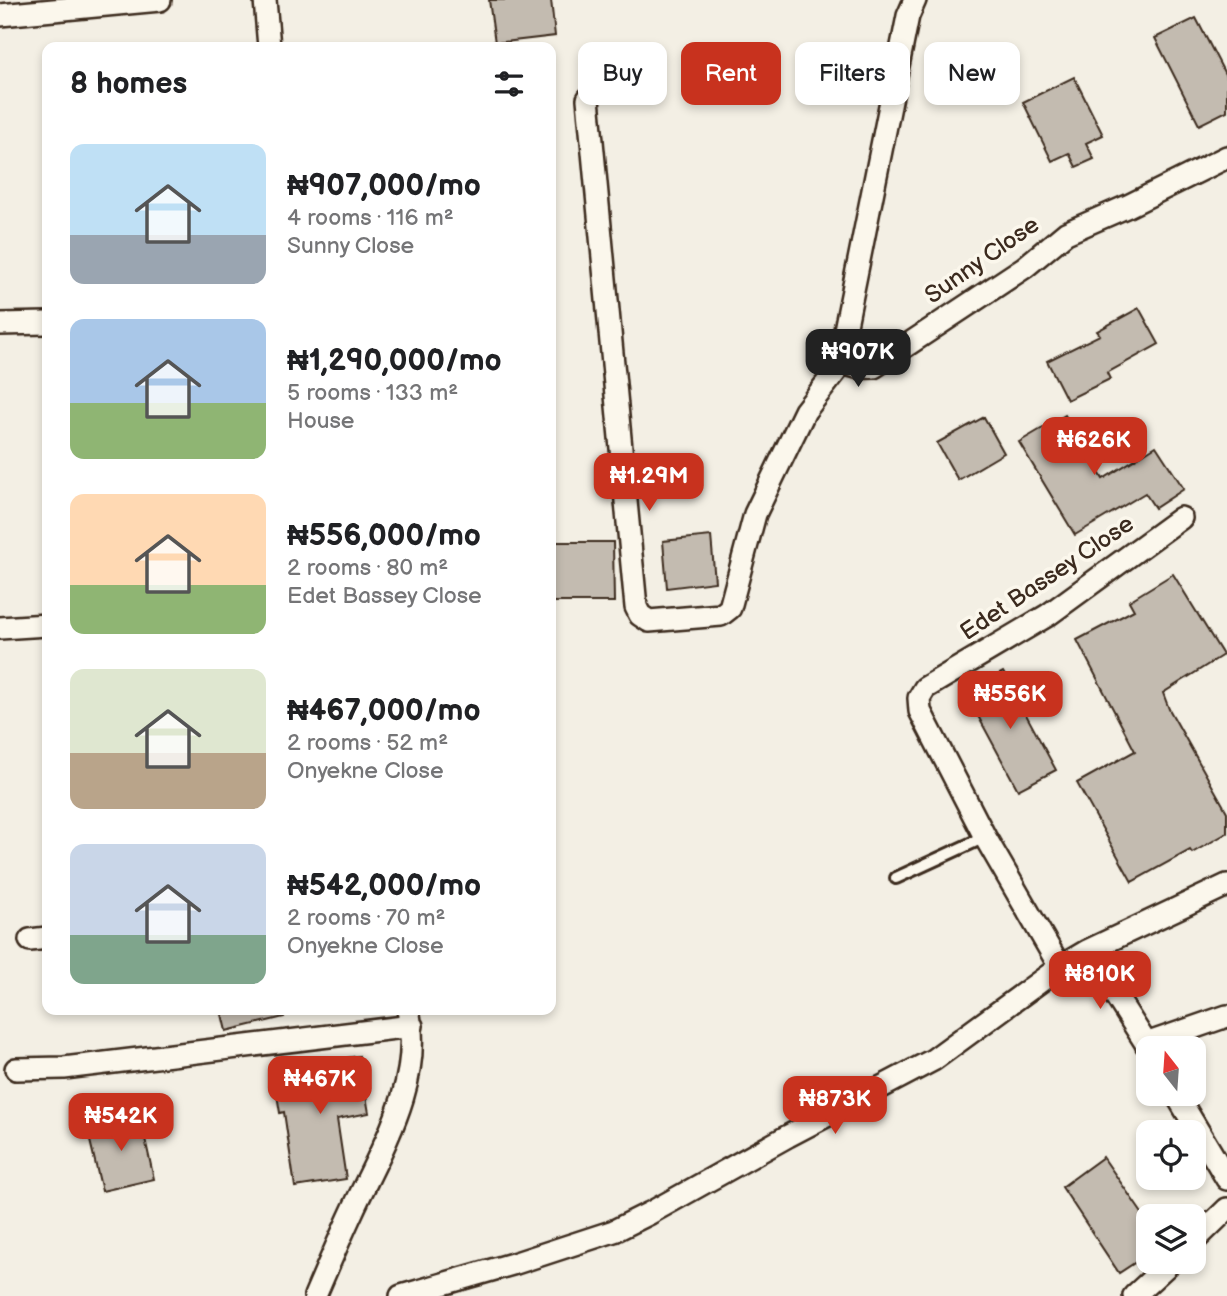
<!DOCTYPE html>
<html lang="en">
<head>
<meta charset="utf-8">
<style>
	:root { --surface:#fff; --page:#f2f2f2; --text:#202124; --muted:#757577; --accent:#c8321e }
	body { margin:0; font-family:"Balsamiq Sans",sans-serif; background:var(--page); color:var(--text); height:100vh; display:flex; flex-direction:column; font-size:26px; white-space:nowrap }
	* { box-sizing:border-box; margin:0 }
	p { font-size:23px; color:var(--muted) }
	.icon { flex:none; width:38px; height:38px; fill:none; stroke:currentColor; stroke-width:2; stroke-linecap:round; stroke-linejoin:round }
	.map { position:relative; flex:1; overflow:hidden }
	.panel { position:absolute; left:42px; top:42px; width:514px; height:973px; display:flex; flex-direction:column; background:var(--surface); border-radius:14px; box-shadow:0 4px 10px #0003 }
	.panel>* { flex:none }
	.banner { position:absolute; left:578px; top:42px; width:544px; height:63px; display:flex; gap:14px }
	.needle { width:46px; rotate:343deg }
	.buttons { position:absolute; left:1136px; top:1036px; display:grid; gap:14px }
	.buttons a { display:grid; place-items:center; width:70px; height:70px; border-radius:14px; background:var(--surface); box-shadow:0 4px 10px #0003; font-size:35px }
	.price { position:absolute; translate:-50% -60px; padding:0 16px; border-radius:14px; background:var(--accent); color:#fff; font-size:23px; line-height:46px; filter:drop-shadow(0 2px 4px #0008) }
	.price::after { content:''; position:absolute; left:50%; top:42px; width:21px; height:16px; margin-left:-10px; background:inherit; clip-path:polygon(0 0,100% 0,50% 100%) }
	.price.active { background:#222; color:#fff }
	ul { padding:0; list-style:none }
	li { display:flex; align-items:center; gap:21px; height:175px; padding:0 28px }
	li span { display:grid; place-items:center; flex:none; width:196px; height:140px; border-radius:14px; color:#555 }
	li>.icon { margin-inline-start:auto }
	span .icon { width:84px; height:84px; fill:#fffc; stroke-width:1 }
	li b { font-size:30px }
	h2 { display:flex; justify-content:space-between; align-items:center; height:84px; padding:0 28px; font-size:30px }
	.chip { padding:0 24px; border-radius:14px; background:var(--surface); box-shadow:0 4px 10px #0003; font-size:24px; line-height:63px }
	.chip.active { background:var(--accent); color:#fff }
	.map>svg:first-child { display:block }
	.building { fill:#c3bbb0; stroke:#3b2a1e; stroke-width:2 }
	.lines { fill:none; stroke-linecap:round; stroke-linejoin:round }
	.service-casing { stroke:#3b2a1e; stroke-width:16 }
	.minor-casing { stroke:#3b2a1e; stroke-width:26 }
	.service { stroke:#fbf7ec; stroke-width:10 }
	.minor { stroke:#fbf7ec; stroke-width:21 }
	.labels { text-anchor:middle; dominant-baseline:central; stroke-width:7; stroke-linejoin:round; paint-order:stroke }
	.street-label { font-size:24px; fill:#3b2a1e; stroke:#fbf7ec }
</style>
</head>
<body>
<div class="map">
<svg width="1227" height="1296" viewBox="0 0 1227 1296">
	<rect width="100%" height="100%" fill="#f3efe4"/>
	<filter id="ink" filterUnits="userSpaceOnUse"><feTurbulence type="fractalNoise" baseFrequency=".0143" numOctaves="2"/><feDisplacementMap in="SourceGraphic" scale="14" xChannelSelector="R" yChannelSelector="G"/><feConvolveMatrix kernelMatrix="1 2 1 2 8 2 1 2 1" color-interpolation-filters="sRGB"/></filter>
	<g filter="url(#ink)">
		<path class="building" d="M489,0H551L555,36L495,43Z
			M1196,18L1227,78V111L1199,125L1155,38Z
			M1074,77L1103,135L1086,143L1094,159L1076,167L1069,153L1052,161L1023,102Z
			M1139,308L1159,344L1107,373L1110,379L1067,400L1047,361L1100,335L1097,331Z
			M1065,415L1103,479L1156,446L1184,489L1155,508L1145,493L1075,535L1019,442Z
			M984,417L1004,453L958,480L937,443Z
			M711,536L715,582L667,588L663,541Z
			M551,542H613L614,602H551Z
			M1173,574L1223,655L1163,693L1169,709L1227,812V833L1192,853L1190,850L1132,882L1077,783L1135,751L1077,640L1134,610L1129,601Z
			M1003,672L1056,770L1018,790L965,692Z
			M221,1010H283L284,1017L226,1031Z
			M359,1056L369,1113L337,1119L346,1179L295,1187L284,1112L280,1113L274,1076L284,1079L293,1067Z
			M140,1116L154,1179L102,1191L87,1128Z
			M1103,1157L1148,1222V1254L1119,1273L1062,1187Z"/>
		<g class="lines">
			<defs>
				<path id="service" d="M896,878L985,837"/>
				<path id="minor" d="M265,0L269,47
					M915,0L908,16L841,350C846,369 856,368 874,367L1025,267L1066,233L1128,206L1227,157
					M0,15L160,0
					M588,99L636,607L640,615L649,621L721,615L730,608L755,514L805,411L844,361
					M0,324L47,323
					M0,628L47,625
					M30,940L47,938
					M1087,951L1149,1048
					M1060,967L985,837L920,711L919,698L925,688L1048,615L1181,518
					M1146,1044L1227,1016
					M16,1069L64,1068L412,1026
					M1176,1094L1227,1179
					M1194,1241L1227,1209
					M315,1296C327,1268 339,1240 352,1212C381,1149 424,1082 408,1010
					M401,1296L516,1263L614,1231L650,1213L788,1136L933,1060L1060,967L1087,951L1227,885
					M1134,1296L1171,1262"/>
			</defs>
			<use href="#service" class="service-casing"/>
			<use href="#minor" class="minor-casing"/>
			<use href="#service" class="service"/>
			<use href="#minor" class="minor"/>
		</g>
	</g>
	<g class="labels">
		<g class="street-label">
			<text transform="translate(982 260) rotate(-35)">Sunny Close</text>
			<text transform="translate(1047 578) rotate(-34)">Edet Bassey Close</text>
		</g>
	</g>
</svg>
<div class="buttons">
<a><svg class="needle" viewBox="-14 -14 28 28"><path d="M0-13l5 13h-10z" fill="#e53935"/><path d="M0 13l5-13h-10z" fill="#757577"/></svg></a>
<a><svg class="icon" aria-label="locate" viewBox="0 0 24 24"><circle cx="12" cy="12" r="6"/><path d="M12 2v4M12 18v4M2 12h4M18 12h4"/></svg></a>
<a><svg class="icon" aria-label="layers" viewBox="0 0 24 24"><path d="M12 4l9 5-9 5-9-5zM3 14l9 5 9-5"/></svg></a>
</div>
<b class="price active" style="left:858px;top:389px">₦907K</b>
<b class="price" style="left:1094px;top:477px">₦626K</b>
<b class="price" style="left:649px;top:513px">₦1.29M</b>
<b class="price" style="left:1010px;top:731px">₦556K</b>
<b class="price" style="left:1100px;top:1011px">₦810K</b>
<b class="price" style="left:320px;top:1116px">₦467K</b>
<b class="price" style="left:835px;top:1136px">₦873K</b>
<b class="price" style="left:121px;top:1153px">₦542K</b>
<div class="banner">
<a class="chip">Buy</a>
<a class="chip active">Rent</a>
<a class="chip">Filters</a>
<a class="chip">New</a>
</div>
<section class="panel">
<h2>8 homes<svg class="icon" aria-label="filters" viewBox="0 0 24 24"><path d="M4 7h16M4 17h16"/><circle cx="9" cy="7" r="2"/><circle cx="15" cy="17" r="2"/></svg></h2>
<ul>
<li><span style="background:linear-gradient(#bfe0f5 65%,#9aa5b1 0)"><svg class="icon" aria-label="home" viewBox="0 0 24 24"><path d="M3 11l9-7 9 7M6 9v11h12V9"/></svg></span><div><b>₦907,000/mo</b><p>4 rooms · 116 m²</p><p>Sunny Close</p></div></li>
<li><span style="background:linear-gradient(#a9c7e8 60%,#8fb573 0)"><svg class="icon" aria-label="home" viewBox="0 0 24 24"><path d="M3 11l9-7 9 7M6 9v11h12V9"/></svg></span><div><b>₦1,290,000/mo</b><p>5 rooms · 133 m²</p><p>House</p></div></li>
<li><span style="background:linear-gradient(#ffd9b3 65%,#8fb573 0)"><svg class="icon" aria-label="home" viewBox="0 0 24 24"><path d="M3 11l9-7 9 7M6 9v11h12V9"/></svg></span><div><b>₦556,000/mo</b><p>2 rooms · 80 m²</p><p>Edet Bassey Close</p></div></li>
<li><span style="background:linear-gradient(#dfe7d0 60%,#b9a48a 0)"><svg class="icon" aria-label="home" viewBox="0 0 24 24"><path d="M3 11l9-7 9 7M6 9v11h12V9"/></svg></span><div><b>₦467,000/mo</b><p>2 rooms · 52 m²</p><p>Onyekne Close</p></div></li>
<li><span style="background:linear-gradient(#c9d6e8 65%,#7fa58c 0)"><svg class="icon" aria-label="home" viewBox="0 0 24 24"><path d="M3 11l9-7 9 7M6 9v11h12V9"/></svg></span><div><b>₦542,000/mo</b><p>2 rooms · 70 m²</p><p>Onyekne Close</p></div></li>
</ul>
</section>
</div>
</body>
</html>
